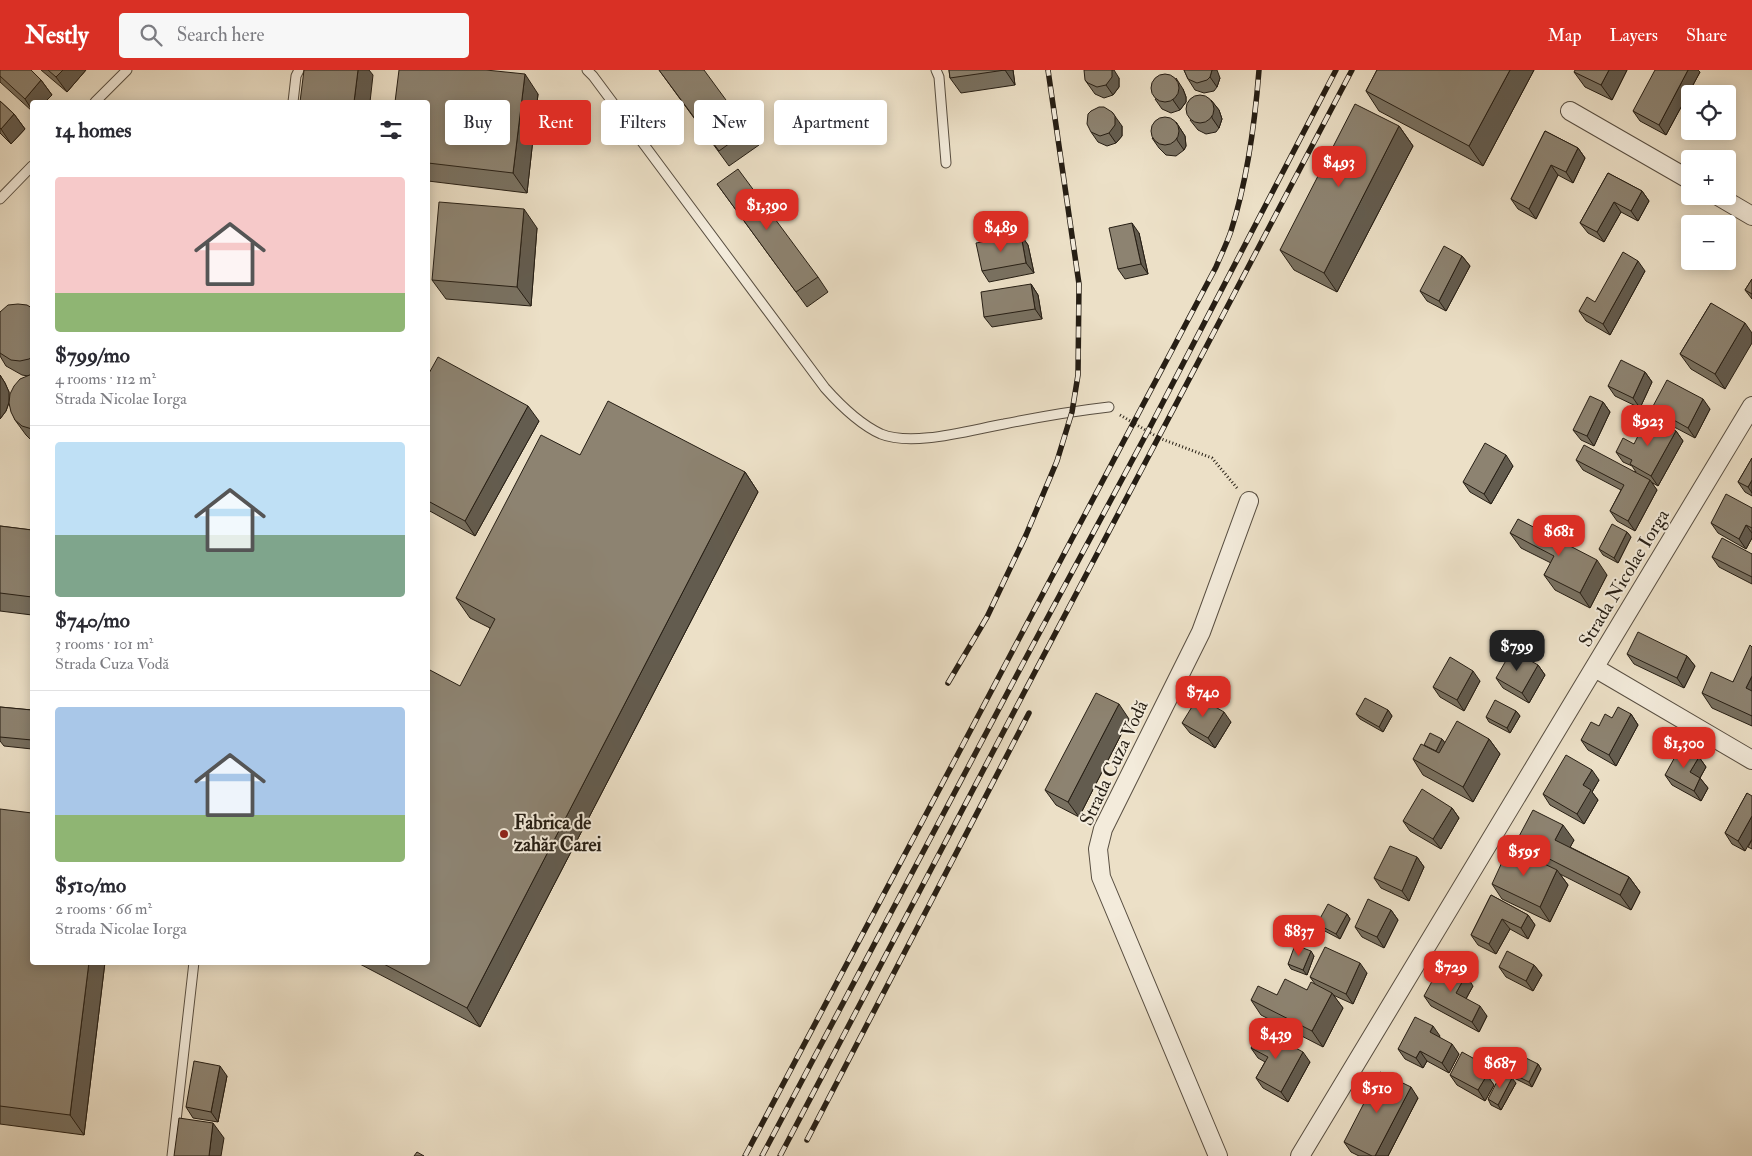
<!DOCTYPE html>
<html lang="en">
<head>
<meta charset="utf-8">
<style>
	:root { --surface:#fff; --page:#f7f7f7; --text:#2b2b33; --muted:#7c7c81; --line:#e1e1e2; --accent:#d93025 }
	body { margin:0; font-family:"IM FELL Double Pica",serif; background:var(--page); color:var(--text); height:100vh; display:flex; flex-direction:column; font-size:19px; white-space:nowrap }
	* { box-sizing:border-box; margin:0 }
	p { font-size:16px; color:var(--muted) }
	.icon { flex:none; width:28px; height:28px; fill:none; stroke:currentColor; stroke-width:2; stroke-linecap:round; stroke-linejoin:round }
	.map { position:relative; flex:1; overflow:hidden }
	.panel { position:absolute; left:30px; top:30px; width:400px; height:865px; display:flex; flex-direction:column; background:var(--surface); border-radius:5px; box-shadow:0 2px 12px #0003 }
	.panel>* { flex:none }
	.top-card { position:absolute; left:445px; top:30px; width:475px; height:45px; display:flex; gap:10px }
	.controls { position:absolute; left:1681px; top:15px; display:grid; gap:10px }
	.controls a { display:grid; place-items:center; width:55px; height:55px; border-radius:5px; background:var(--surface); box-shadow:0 2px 12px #0003; font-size:25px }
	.price { position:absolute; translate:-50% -42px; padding:0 11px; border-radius:10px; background:var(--accent); color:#fff; font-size:16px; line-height:32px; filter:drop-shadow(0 1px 2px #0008) }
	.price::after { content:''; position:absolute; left:50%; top:30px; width:15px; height:11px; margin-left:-8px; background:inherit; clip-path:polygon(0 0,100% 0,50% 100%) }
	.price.selected { background:#222; color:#fff }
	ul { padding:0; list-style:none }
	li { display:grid; align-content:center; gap:10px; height:265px; padding:0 25px }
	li+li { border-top:1px solid var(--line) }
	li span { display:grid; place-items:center; height:155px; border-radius:5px; color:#555 }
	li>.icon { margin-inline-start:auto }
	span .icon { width:90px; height:90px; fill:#fffc; stroke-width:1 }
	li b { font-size:21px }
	h2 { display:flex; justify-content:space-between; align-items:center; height:60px; padding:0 25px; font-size:21px }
	.tag { padding:0 18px; border-radius:5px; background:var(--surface); box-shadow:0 2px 12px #0003; font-size:18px; line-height:45px }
	.tag.selected { background:var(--accent); color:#fff }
	header { display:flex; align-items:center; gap:30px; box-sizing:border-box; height:70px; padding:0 25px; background:var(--accent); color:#fff }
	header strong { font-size:24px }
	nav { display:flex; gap:28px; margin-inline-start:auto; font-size:18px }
	.search { width:350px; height:45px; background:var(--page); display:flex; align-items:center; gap:12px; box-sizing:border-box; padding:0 18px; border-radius:5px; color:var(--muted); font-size:19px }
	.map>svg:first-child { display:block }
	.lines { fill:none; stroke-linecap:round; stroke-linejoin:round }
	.service-casing { stroke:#584e41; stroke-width:11 }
	.minor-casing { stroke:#584e41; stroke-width:20 }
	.path { stroke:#261e14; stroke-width:3; stroke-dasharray:1 2.5; stroke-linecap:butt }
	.service { stroke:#f3ebdb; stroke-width:9 }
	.minor { stroke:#f3ebdb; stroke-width:18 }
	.rail-casing { stroke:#261e14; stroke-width:5.5 }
	.rail { stroke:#f3ebdb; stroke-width:4; stroke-dasharray:11; stroke-linecap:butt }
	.wall { fill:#797161; stroke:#261e14 }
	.shaded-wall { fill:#635c4f; stroke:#261e14 }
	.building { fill:#8d8371; stroke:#261e14 }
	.poi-dot { fill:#8f2418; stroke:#f3ebdb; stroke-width:2 }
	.labels { text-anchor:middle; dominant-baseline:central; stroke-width:4; stroke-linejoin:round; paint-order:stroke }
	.street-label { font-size:19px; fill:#261e14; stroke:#f3ebdb }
	.poi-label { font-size:19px; font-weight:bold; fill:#261e14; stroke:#f3ebdb; text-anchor:start }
</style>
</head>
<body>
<header>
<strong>Nestly</strong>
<div class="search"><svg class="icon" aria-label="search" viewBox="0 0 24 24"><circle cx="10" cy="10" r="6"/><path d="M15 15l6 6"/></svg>Search here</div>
<nav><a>Map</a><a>Layers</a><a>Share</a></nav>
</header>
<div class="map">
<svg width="1752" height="1086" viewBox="0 0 1752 1086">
	<rect width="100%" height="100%" fill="#ece0c7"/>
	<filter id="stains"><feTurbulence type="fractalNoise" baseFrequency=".004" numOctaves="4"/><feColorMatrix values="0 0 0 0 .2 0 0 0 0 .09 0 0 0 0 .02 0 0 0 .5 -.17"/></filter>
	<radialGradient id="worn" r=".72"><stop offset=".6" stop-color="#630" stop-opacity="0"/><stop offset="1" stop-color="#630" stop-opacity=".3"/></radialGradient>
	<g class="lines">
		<defs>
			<path id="service" d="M587,0L593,6L825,318C841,336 859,354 881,364C913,377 970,360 1004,354C1039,347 1074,341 1109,337
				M936,0L939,7L946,93
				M95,32L127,0
				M293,32L296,6L299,0
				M0,129L32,96
				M172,1086L194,892"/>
			<path id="minor" d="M1570,41L1690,110
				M1718,126L1752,146
				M1595,598L1752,690
				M1218,1086L1101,807L1098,779L1103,759L1201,562L1249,431
				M1300,1086L1752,336"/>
		</defs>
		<use href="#service" class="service-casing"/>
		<use href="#minor" class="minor-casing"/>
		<path class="path" d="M1120,345L1159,368L1212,388L1237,418"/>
		<use href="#service" class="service"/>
		<use href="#minor" class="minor"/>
		<defs>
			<path id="rail" d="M948,613L987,547L1026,465L1057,391L1072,342L1078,305L1079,214L1048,0
				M807,1070L1029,643
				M745,1086L1216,197C1221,185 1227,173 1231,161C1247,111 1255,52 1259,0
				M762,1086L1028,584L1148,361L1336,0
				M780,1086L1352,0"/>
		</defs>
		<use href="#rail" class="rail-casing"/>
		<use href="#rail" class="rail"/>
	</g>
	<path class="wall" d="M0,0L41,10L52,25L32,32V41L0,12Z
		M41,0H86L67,22Z
		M659,0L748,60L759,75L729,96Z
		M949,0H1013L1015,15L961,23L950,8Z
		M1184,0L1220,8L1217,17L1214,21L1204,23L1195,20L1188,9Z
		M1377,0H1534L1483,96L1379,41L1366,21Z
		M1627,0L1612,30L1585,17L1574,2Z
		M1700,2L1666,65L1640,51L1633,41Z
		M1119,8V17L1113,25L1104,28L1095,24L1085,10Z
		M1183,19L1186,27V32L1180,40L1171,43L1162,39L1155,29Z
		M538,24L527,123L428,111V32Z
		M1211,30L1219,40L1222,49L1219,58L1216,62L1206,64L1198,60L1190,50Z
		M0,31L14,44L25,59L11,74L0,63Z
		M1176,52L1185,66L1186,76L1184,80L1176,86L1166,85L1159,78L1152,68Z
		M1122,56V66L1116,73L1107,76L1098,72L1091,62Z
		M1399,56L1413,76L1337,222L1294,200L1280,180Z
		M1545,61L1578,78L1585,88L1573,113L1558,105L1536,149L1518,139L1511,129Z
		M1608,103L1642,121L1649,131L1638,151L1621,142L1604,172L1588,163L1580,153Z
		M717,114L818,207L828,222L807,237Z
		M537,158L531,236L446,229L432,210Z
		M1139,163L1148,204L1125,209L1118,199Z
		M1021,165L1028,175L1034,203L989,212L982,201Z
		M1462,186L1470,196L1446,241L1427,231L1420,221Z
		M1645,201L1610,265L1586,251L1579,241L1595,232Z
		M1752,209V229L1745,220Z
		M1031,214L1038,225L1042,249L992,257L984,247Z
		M1711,233L1725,319L1691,299L1680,284Z
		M32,238V371L26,365L15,350L9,333L6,341L0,349V305L5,313L9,322V330L28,306L22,305L6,296L0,286V242Z
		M1645,302L1652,312L1640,338L1615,326L1608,316Z
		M428,305L539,351L475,466L428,440Z
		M1603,332L1610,342L1594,376L1581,370L1573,360Z
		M1652,338L1710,339L1695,368L1659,349Z
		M1652,361H1676L1683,371L1658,416L1651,412L1657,420L1635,461L1617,451L1610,441L1621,420L1583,400L1576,390L1636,402L1632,396L1623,392L1616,382L1634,374Z
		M580,385L745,402L758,422L480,957L356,892H428L490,558L470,548L456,528Z
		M1752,388V426L1745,422L1738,412Z
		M1513,396L1491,434L1470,422L1463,412Z
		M1752,438V468L1746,479L1718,463L1711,453Z
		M0,456L32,460V545L0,541Z
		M1627,462L1631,467L1618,493L1603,485L1599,479Z
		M1510,463L1607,505L1590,538L1555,520L1544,505L1551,493L1521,478Z
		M1752,484V514L1719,497L1712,487Z
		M1752,577V656L1712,638L1702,623L1733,612Z
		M1627,584L1687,586L1695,596L1684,618L1634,594Z
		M1538,595L1545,605L1529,633L1503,618L1496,608Z
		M1480,611L1464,641L1440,627L1433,617Z
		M0,637L32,640V679L4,676L0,671Z
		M1388,640L1392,646L1383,662L1360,649L1356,644Z
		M1516,641L1520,646L1510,663L1489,652L1486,647Z
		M1631,644L1638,655L1616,696L1588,680L1581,670L1599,656L1612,648Z
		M1129,649L1079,747L1056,735L1045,720Z
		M1231,652L1215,678L1190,663L1182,653Z
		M1442,669L1445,673L1489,669L1500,684L1473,732L1423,705L1413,689L1426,676L1424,675Z
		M1699,687L1706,697L1700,708L1708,718L1701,731L1672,715L1665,705Z
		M1599,710L1592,722L1598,730L1584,754L1550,735L1543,724Z
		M1747,723L1745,781L1732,774L1725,763Z
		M1452,738L1459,748L1441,779L1410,761L1403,751Z
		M0,739L32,892H105L84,1065L0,1054Z
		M1574,770L1570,777L1629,807L1640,822L1631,840L1560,804L1568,815L1550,852L1502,829L1492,814L1525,785L1516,772Z
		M1417,787L1424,797L1409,831L1381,818L1374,808Z
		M1491,825L1528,845L1535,855L1528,869L1510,859L1496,884L1478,875L1471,865Z
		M1391,840L1398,850L1384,878L1362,867L1355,857Z
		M1347,844L1350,849L1340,869L1321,859L1317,854Z
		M1314,886L1307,905L1291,899L1288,894Z
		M1534,895L1542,905L1533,921L1506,907L1499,897Z
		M1367,903L1353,934L1333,925L1343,938L1323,977L1261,945L1251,930L1307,920L1315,914L1310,907Z
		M1473,916L1466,929L1487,946L1479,962L1431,936L1424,926Z
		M1440,966L1439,967L1459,984L1449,1003L1427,991L1423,998L1405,989L1398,979Z
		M1251,978L1310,992L1288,1032L1263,1018L1256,1008L1265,992L1258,988Z
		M1480,992L1487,1003L1486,1005L1494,1015L1485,1031L1457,1015L1450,1005Z
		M1538,994L1541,999L1532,1017L1512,1007L1509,1002Z
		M227,1006L218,1052L193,1048L186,1037Z
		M1516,1013L1501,1040L1491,1035L1488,1029Z
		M1418,1028L1388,1086H1359L1351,1082L1344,1072Z"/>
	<path class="shaded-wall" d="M63,0H86L67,22L56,7Z
		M358,0H369L373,5L370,32H354Z
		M1005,0H1013L1015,15Z
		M1112,0H1114L1119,8V17L1113,25L1106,15Z
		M1212,0H1217L1220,8L1217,17L1210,7Z
		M1510,0H1534L1483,96L1469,76Z
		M1609,0H1627L1612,30L1601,15Z
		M1688,0H1698L1700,2L1666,65L1659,55Z
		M525,4L538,24L527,123L513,103Z
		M1176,8L1183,19L1186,27V32L1180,40L1173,30Z
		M41,10L52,25L45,32H32V40L25,29Z
		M1211,30L1219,40L1222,49L1219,58L1212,48Z
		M1112,42L1122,56V66L1116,73L1109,63Z
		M14,44L25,59L11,74L1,59Z
		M1176,52L1185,66L1186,76L1184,80L1177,70Z
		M1399,56L1413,76L1337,222L1324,203Z
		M1578,78L1585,88L1573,113L1566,102Z
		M1551,95L1558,105L1536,149L1529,139Z
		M1642,121L1649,131L1638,151L1631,141Z
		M1614,132L1621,142L1604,172L1597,162Z
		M524,139L537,158L531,236L517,217Z
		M1132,153L1139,163L1148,204L1141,194Z
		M1021,165L1028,175L1034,203L1026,193Z
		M1462,186L1470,196L1446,241L1439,231Z
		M1638,191L1645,201L1610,265L1603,254Z
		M1031,214L1038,225L1042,249L1035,239Z
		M1745,253L1752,263V273L1725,319L1715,304Z
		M1645,302L1652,312L1640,338L1633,328Z
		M0,305L5,313L9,322V332L6,341L0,349Z
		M1703,329L1710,339L1695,368L1688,358Z
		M1603,332L1610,342L1594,376L1587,366Z
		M528,336L539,351L475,466L465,451Z
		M1676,361L1683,371L1658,416L1651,406Z
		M1506,385L1513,396L1491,434L1484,424Z
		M745,402L758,422L480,957L467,938Z
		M1650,410L1657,420L1635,461L1628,451Z
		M1752,410V423L1748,417Z
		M1746,455L1752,463V468L1746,479L1739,469Z
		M1627,462L1631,467L1618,493L1614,488Z
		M1597,490L1607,505L1590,538L1580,523Z
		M1687,586L1695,596L1684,618L1677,608Z
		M1538,595L1545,605L1529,633L1522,623Z
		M1473,601L1480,611L1464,641L1457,630Z
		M1752,606V626L1746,618Z
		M1119,634L1129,649L1079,747L1068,732Z
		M1388,640L1392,646L1383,662L1379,657Z
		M1516,641L1520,646L1510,663L1507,658Z
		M1224,642L1231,652L1215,678L1208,668Z
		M1631,644L1638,655L1616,696L1609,685Z
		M1442,669L1446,674L1440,686L1436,681Z
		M1489,669L1500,684L1473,732L1463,717Z
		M1699,687L1706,697L1697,713L1690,702Z
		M1592,700L1599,710L1592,722L1598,730L1584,754L1577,744L1583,715Z
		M1700,708L1708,718L1701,731L1694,721Z
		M1452,738L1459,748L1441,779L1433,769Z
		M1752,746V769L1745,781L1738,771Z
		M1563,755L1574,770L1566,785L1555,770Z
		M1417,787L1424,797L1409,831L1402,821Z
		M1557,800L1568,815L1550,852L1540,837Z
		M1629,807L1640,822L1631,840L1620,825Z
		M1391,840L1398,850L1384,878L1377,867Z
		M1347,844L1350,849L1340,869L1336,864Z
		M1528,845L1535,855L1528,869L1521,858Z
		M1502,849L1510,859L1496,884L1489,874Z
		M1311,881L1314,886L1307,905L1303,900Z
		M89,892H105L84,1065L70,1045Z
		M1360,893L1367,903L1353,934L1346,924Z
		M1534,895L1542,905L1533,921L1526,911Z
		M1466,905L1473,916L1463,934L1456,923Z
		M1332,923L1343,938L1323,977L1312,961Z
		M1480,936L1487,946L1479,962L1472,952Z
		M1433,956L1440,966L1437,972L1430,962Z
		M1452,974L1459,984L1449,1003L1442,993Z
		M1420,981L1427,991L1423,998L1416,988Z
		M1303,982L1310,992L1288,1032L1281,1022Z
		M1480,992L1487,1003L1484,1009L1476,999Z
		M1538,994L1541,999L1532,1017L1529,1012Z
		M220,996L227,1006L218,1052L211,1042Z
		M1487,1005L1494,1015L1485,1031L1478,1020Z
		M1512,1008L1516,1013L1501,1040L1498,1035Z
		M1411,1017L1418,1028L1388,1086H1375Z
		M213,1053L224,1068L221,1086H209Z"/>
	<path class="building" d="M0,0H31L41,10L25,29L0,6Z
		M48,0H63L56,7Z
		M304,0H358L354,32H300Z
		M399,0H486L525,4L513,103L428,93V32H395Z
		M659,0H704L748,60L719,81Z
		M949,0H1005L950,8Z
		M1084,0H1112V7L1106,15L1097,17L1088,13L1085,10Z
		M1184,0H1212L1210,7L1207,10L1197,13L1188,9Z
		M1377,0H1510L1469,76L1366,21Z
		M1575,0H1609L1601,15L1574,2Z
		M1655,0H1688L1659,55L1633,41Z
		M1151 18a14 14 0 1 1 28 0a14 14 0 1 1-28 0Z
		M1186 39a14 14 0 1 1 28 0a14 14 0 1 1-28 0Z
		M0,31L14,44L1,59L0,58Z
		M1355,34L1399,56L1324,203L1280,180Z
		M1099,37H1104L1112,42L1115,46V55L1109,63L1100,66L1091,62L1087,54L1088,44L1091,41Z
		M1151 61a14 14 0 1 1 28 0a14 14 0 1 1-28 0Z
		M1545,61L1578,78L1566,102L1551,95L1529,139L1511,129Z
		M738,99L818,207L796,222L717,114Z
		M1608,103L1642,121L1631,141L1614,132L1597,162L1580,153Z
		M439,132L524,139L517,217L432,210Z
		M1132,153L1141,194L1118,199L1109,158Z
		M1021,165L1026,193L982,201L976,173Z
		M1444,176L1462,186L1439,231L1420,221Z
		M1623,182L1638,191L1603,254L1579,241L1587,227L1595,232Z
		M1752,209V224L1745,220Z
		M1031,214L1035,239L984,247L981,222Z
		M1711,233L1745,253L1715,304L1680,284Z
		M18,234L27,235L32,238V287L29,289L20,291L11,290L0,283V242L8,235Z
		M438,287L528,336L465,451L428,431V305Z
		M1621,290L1645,302L1633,328L1608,316Z
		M32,304V359L22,356L15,350L11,342L9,333L10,324L14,316L20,309Z
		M1667,310L1703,329L1688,358L1652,338Z
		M1590,326L1603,332L1587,366L1573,360Z
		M608,331L745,402L467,938L380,892H428V599L460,616L495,549L456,528L541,365L580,385Z
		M1658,351L1676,361L1651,406L1630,394L1632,390L1616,382L1623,368L1634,374L1643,356L1652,361Z
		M1485,373L1506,385L1484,424L1463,412Z
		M1584,375L1650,410L1628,451L1610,441L1624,415L1576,390Z
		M1752,388V410L1748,417L1738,412Z
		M1726,424L1752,438V458L1746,455L1739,469L1711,453Z
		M1518,449L1597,490L1580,523L1544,505L1554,486L1510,463Z
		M1612,454L1627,462L1614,488L1599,479Z
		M0,456L32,460V527L0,523Z
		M1722,468L1752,484V507L1712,487Z
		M1638,562L1687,586L1677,608L1627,584Z
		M1750,575L1752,577V606L1746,618L1752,621V646L1702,623L1711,602L1733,612Z
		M1512,580L1538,595L1522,623L1496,608Z
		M1450,587L1473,601L1457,630L1433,617Z
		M1096,623L1119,634L1068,732L1045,720Z
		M1198,627L1224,642L1208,668L1182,653Z
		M1365,628L1388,640L1379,657L1356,644Z
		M1495,630L1516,641L1507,658L1486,647Z
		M0,637L32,640V670L0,667Z
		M1618,637L1631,644L1609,685L1581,670L1591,652L1599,656L1605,644L1612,648Z
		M1457,651L1489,669L1463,717L1413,689L1421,674L1439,683Z
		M1430,663L1442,669L1436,681L1424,675Z
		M1681,676L1699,687L1690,702L1700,708L1694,721L1665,705Z
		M1566,685L1592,700L1583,715L1591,720L1577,744L1543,724Z
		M1422,719L1452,738L1433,769L1403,751Z
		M1747,723L1752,726V746L1738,771L1725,763Z
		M0,739L32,743V892H89L70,1045L0,1036Z
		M1533,740L1563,755L1555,770L1629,807L1620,825L1516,772Z
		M1752,770V779L1748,777Z
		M1390,776L1417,787L1402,821L1374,808Z
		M1509,777L1557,800L1540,837L1492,814Z
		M1491,825L1528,845L1521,858L1502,849L1489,874L1471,865Z
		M1368,829L1391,840L1377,867L1355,857Z
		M1328,834L1347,844L1336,864L1317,854Z
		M1295,875L1311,881L1303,900L1288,894Z
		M1325,877L1360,893L1346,924L1310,907Z
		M1507,881L1534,895L1526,911L1499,897Z
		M1442,893L1466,905L1456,923L1480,936L1472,952L1424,926Z
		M1285,909L1307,920L1311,912L1332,923L1312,961L1251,930L1258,916L1277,925Z
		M1415,947L1433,956L1430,962L1452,974L1442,993L1420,981L1416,988L1398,979Z
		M1262,960L1303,982L1281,1022L1256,1008L1268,987L1251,978Z
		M1462,982L1480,992L1476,999L1487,1005L1478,1020L1450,1005Z
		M1518,984L1538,994L1529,1012L1509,1002Z
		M194,991L220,996L211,1042L186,1037Z
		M1380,1002L1411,1017L1375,1086H1372L1344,1072Z
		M1502,1002L1512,1008L1498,1035L1488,1029Z
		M179,1048L213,1053L209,1086H174Z
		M417,1082L424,1086H414Z"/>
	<circle class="poi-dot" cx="504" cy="764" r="5"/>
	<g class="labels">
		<g class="street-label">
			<text transform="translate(1624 508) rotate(-59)">Strada Nicolae Iorga</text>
			<text transform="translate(1114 693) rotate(-65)">Strada Cuza Vodă</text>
		</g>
		<g class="poi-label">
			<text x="514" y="753">Fabrica de<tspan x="514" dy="22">zahăr Carei</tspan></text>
		</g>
	</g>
	<rect width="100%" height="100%" filter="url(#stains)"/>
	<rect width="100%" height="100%" fill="url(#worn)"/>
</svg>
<div class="controls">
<a><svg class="icon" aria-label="locate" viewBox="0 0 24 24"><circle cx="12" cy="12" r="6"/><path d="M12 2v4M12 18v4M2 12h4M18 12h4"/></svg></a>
<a>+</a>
<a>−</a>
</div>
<b class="price" style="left:1339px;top:118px">$493</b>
<b class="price" style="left:767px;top:161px">$1,390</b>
<b class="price" style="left:1001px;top:183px">$489</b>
<b class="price" style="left:1648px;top:377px">$923</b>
<b class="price" style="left:1559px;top:487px">$681</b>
<b class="price selected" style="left:1517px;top:602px">$799</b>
<b class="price" style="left:1203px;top:648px">$740</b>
<b class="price" style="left:1684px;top:699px">$1,300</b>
<b class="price" style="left:1524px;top:807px">$595</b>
<b class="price" style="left:1299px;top:887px">$837</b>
<b class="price" style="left:1451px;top:923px">$729</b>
<b class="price" style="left:1276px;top:990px">$439</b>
<b class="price" style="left:1500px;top:1019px">$687</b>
<b class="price" style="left:1377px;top:1044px">$510</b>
<div class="top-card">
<a class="tag">Buy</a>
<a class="tag selected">Rent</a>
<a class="tag">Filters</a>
<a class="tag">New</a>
<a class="tag">Apartment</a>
</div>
<section class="panel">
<h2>14 homes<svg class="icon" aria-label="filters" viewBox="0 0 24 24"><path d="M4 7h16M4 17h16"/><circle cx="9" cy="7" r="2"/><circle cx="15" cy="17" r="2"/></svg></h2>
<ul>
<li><span style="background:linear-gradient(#f6c9c9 75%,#8fb573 0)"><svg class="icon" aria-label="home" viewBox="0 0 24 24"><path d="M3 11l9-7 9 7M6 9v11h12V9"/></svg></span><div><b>$799/mo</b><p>4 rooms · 112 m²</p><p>Strada Nicolae Iorga</p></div></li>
<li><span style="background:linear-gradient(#bfe0f5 60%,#7fa58c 0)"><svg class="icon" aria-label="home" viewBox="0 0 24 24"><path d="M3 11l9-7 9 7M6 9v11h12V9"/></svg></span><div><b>$740/mo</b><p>3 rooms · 101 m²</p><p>Strada Cuza Vodă</p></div></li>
<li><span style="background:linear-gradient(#a9c7e8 70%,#8fb573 0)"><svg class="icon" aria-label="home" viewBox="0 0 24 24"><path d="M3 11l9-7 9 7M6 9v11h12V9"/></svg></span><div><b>$510/mo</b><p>2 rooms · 66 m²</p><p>Strada Nicolae Iorga</p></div></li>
</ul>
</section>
</div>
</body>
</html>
